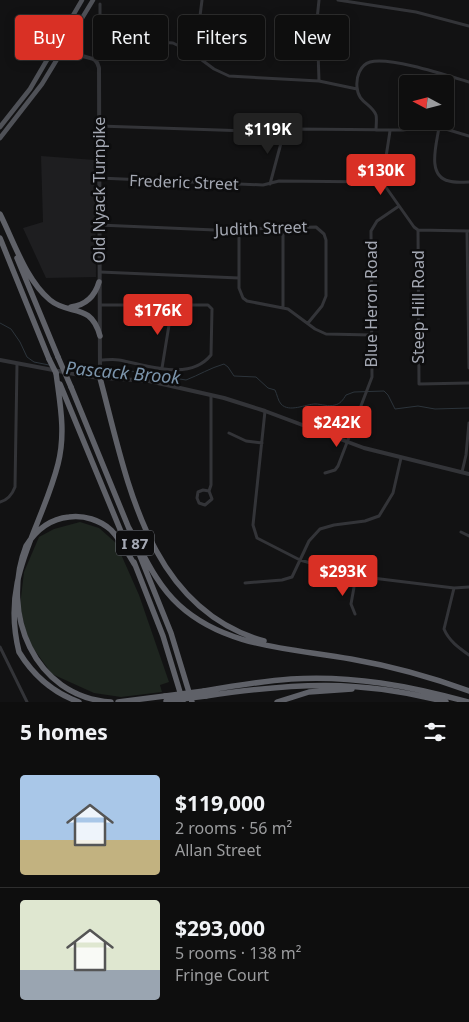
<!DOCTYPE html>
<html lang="en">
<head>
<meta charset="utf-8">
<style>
	:root { --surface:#0e0e0e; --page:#1c1c1c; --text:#f1f3f6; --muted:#9b9c9e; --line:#2e2e2e; --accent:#d93025 }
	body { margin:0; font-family:"Noto Sans",sans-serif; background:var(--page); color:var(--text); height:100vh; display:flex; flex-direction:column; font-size:19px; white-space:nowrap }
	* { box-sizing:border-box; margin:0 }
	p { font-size:16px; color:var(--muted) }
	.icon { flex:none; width:28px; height:28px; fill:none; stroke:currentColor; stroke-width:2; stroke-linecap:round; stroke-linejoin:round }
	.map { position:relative; height:702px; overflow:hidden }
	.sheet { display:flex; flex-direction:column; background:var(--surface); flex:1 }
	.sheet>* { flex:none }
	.banner { position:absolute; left:15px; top:15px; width:440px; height:45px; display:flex; gap:10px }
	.needle { width:32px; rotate:277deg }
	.buttons { position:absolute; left:399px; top:75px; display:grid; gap:10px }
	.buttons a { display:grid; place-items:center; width:55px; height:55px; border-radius:5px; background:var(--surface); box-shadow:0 2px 12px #0003,0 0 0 1px var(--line); font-size:25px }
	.price { position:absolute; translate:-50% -42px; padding:0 11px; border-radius:5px; background:var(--accent); color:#fff; font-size:16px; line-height:32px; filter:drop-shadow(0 1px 2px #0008) }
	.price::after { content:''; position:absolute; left:50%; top:30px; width:15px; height:11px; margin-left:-8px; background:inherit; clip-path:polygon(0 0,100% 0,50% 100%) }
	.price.on { background:#222; color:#fff }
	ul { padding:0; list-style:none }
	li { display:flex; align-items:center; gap:15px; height:125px; padding:0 20px }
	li+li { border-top:1px solid var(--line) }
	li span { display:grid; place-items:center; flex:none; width:140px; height:100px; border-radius:5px; color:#555 }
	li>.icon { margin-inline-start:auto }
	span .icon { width:60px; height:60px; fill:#fffc; stroke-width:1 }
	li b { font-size:21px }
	h2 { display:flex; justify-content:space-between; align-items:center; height:60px; padding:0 20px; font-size:21px }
	.chip { padding:0 18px; border-radius:5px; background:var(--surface); box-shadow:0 2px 12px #0003,0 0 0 1px var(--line); font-size:18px; line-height:45px }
	.chip.on { background:var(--accent); color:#fff }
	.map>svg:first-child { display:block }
	.built { fill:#1e1e20 }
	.green { fill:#1e251f }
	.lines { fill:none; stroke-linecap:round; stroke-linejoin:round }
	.stream { stroke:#2c343b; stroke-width:1 }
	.minor { stroke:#333438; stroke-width:3 }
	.tertiary { stroke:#333438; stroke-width:4 }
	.primary { stroke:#4f5157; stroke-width:4.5 }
	.motorway { stroke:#5f6168; stroke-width:5.5 }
	.motorway-bridge { stroke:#5f6168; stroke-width:5.5 }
	.labels { text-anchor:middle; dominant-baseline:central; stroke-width:5; stroke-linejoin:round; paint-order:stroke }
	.shield { fill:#0d0d0e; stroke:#777a82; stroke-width:1 }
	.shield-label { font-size:15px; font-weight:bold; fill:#a4a8b3 }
	.street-label { font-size:16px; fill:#a4a8b3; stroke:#0d0d0e }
	.water-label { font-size:18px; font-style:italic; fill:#7c95ac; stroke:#0d0d0e }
</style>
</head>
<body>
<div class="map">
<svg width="469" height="702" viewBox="0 0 469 702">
	<rect width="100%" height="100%" fill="#121213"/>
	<path class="built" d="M41,156L95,160L96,277L46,278L23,228L43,222Z"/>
	<path class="green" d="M80,522L99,528L116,543L139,595L169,682L160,685L162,692L121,697L94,693L52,674L28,641L20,606L24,572L39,537L54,529Z"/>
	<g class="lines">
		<path class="stream" d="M0,323L11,329L20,342L27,357L34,362L49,365
			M65,368L80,369L112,368L186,380C199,375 210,368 224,364L228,367L234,376L256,377L268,388L275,390C277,394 278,401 281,404C289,413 306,404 315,404C322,404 328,407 335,405C340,404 343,400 346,395L354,392L384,391L388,395L395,409L418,406L435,409L469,408"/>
		<path class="minor" d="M202,0L200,16L202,20L253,33
			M319,0L317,20L319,81
			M338,0L416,12L469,26
			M99,38L173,43L191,52L214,69L229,76L319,81L357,89
			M95,60L100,52V4
			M99,126L277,132L295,129L403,130L428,126L439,127L469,136
			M439,127C437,143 426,176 449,181C455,183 462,182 469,182
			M376,130C376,126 377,119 376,115C371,103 358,103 357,87C356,77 360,65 370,62C389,56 449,76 469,82
			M99,178L263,185L279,181L377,182L385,186L414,227L418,230L469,231
			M382,183L390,131
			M270,184L284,132
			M99,225L215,230L316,227L324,234L326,240V296L322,306L308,323
			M283,227V307
			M239,229V288L243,298L247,301L288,309L315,329L326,334L372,335
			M418,230L419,384L469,383
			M467,231L469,368
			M100,272L239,278
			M100,305H208L212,309L211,355C189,382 148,365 119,360C113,359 106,360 100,360
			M162,368L169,325V305
			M265,411L253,525L257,538L300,560L356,576L454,588L469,587
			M229,433L246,441L262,443
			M462,472L466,455L469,423
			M325,473L335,470L338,466L372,377L371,231L377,221L399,206
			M209,491L203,490L198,492L197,498L199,503L205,505L212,499L209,491L211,485V395
			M0,502C8,500 12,495 15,487L17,364
			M461,532L469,536
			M245,583L282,580L292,577L309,541L320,529L334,525L365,521L379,516L393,493L401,458
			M454,588L444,629C449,641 459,648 469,655
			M355,614L351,604L356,576
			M0,647L27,702"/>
		<path class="tertiary" d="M54,49C63,52 91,57 95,60C98,63 98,64 99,68L100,378
			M0,360L90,377L149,381L224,398L265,411L364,448L469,474"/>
		<path class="primary" d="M0,127L30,89L82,0
			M0,138L42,84L93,0"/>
		<path class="motorway" d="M0,214C14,242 26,280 50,300C69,316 91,302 100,336
			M0,238L49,359
			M17,258L58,357
			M71,307C86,305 95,296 99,282
			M56,373C60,404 66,433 58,464C41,531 0,576 19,652C33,675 54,693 79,702
			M100,378C127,479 147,608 264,641
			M60,384L129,551
			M71,387L130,531
			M129,528C144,555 156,584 179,605C226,648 291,648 351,659C391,666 431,677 469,691
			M140,556L171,633L192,702
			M134,562L163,636L183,702
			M204,691C233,686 262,681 291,679C352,675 410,686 468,702
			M206,696C293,683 359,679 446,702
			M111,702C34,697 0,613 26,546C36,530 50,519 69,517C84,515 100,520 111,530C121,540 128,554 135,565
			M118,702L165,696
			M277,702L309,692L352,689"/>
		<path class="motorway-bridge" d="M58,357L71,387
			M49,359L56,373
			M165,696L204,691
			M166,701L206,696"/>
	</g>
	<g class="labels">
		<rect class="shield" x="116" y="530.5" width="38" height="25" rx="4"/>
		<g class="shield-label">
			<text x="135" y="543">I 87</text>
		</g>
		<g class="street-label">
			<text transform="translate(184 182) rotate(2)">Frederic Street</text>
			<text transform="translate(99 190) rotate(-90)">Old Nyack Turnpike</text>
			<text transform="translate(261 228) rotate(-2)">Judith Street</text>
			<text transform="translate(371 304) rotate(-90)">Blue Heron Road</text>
			<text transform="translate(418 307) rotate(-90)">Steep Hill Road</text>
		</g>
		<g class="water-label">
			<text transform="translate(123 372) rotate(5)">Pascack Brook</text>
		</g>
	</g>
</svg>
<div class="buttons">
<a><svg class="needle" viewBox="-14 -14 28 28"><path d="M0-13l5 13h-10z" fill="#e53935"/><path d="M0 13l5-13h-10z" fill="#9b9c9e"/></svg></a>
</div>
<b class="price on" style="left:268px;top:155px">$119K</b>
<b class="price" style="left:381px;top:196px">$130K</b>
<b class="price" style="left:158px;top:336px">$176K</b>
<b class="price" style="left:337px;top:448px">$242K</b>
<b class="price" style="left:343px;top:597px">$293K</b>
<div class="banner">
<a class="chip on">Buy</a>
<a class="chip">Rent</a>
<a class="chip">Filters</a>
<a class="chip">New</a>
</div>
</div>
<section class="sheet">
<h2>5 homes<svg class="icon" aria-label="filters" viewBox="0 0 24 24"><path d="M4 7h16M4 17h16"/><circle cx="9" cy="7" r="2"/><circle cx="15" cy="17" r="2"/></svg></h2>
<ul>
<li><span style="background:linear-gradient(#a9c7e8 65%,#c2b280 0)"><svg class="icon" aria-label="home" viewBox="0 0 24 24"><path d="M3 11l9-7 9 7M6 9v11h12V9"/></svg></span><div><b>$119,000</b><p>2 rooms · 56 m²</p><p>Allan Street</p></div></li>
<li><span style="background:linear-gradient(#dfe7d0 70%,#9aa5b1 0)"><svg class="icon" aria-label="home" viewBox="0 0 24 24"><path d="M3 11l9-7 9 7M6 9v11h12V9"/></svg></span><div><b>$293,000</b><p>5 rooms · 138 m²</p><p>Fringe Court</p></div></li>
</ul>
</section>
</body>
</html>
